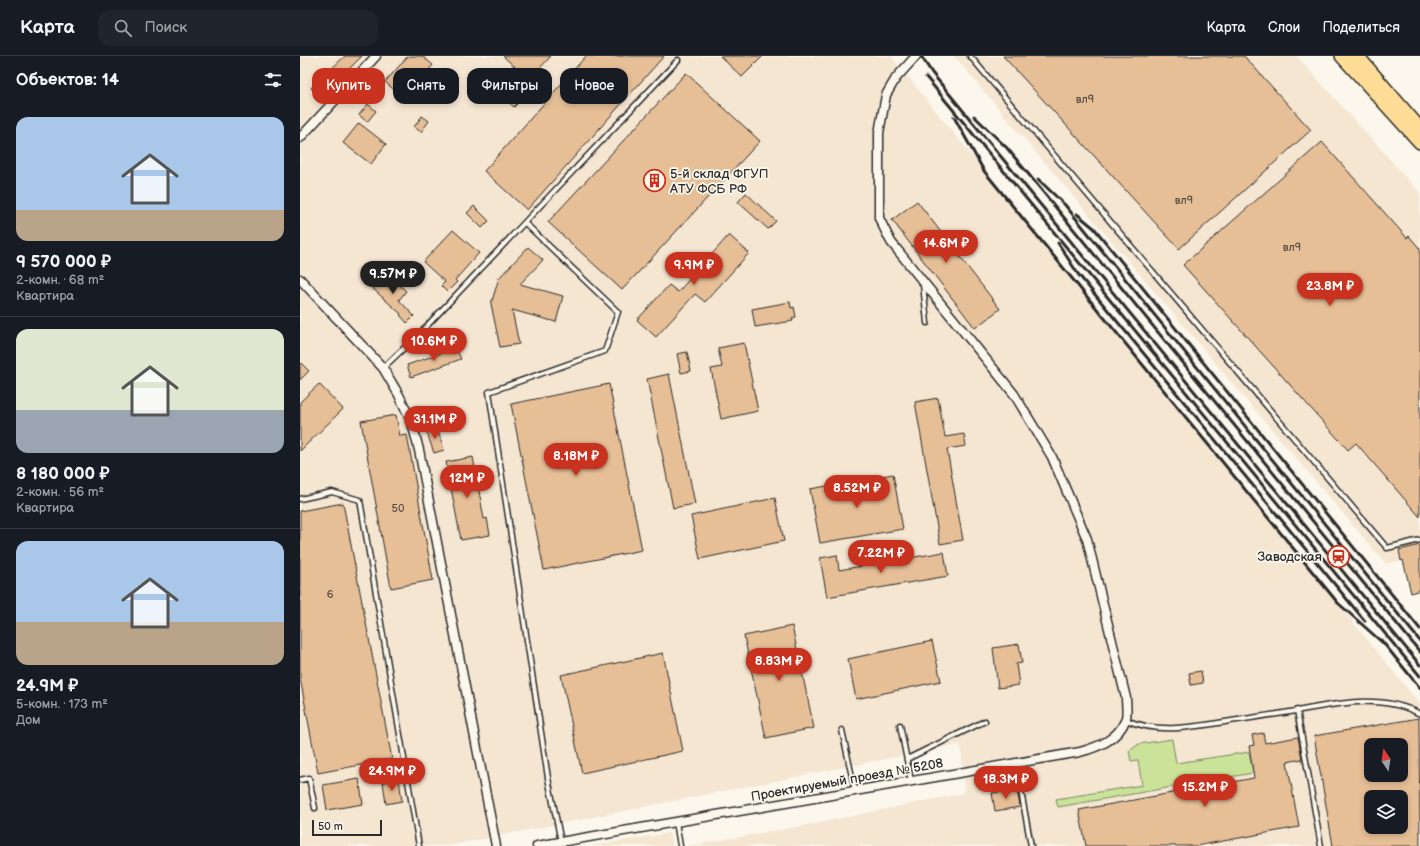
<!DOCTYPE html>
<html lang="ru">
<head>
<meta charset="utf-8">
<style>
	:root { --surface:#171b24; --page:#20242c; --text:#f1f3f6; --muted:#9ea1a6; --line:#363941; --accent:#c8321e }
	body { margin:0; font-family:"Balsamiq Sans",sans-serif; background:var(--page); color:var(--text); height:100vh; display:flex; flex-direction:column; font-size:15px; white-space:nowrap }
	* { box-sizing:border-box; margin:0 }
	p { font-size:13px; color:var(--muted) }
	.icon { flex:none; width:22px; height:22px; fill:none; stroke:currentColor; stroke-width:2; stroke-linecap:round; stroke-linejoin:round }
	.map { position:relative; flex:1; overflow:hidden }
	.sheet { display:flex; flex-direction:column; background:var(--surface); width:300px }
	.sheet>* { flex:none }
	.banner { position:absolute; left:12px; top:12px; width:380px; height:36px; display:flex; gap:8px }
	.needle { width:26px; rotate:348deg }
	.fabs { position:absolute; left:1064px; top:682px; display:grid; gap:8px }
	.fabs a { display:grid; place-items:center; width:44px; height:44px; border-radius:8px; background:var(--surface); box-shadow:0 2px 6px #0003; font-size:20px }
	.scale { position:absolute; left:12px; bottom:10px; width:70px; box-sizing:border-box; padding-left:4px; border:2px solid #2b2b2b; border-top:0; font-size:11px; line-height:14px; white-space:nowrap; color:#2b2b2b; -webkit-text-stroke:3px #fbf7ec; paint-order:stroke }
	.price { position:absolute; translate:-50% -34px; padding:0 9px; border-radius:14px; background:var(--accent); color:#fff; font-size:13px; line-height:26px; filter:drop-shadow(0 1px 2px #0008) }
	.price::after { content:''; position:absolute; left:50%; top:24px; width:12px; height:9px; margin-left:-6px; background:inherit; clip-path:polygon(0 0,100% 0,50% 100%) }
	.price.active { background:#222; color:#fff }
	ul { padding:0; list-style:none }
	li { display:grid; align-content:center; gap:8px; height:212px; padding:0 16px }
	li+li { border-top:1px solid var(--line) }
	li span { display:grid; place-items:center; height:124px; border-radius:12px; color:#555 }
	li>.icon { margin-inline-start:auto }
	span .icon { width:72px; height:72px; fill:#fffc; stroke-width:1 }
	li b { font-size:17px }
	h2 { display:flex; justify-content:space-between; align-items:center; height:48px; padding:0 16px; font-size:17px }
	.chip { padding:0 14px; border-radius:12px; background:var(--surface); box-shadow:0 2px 6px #0003; font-size:14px; line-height:36px }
	.chip.active { background:var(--accent); color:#fff }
	header { display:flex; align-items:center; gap:24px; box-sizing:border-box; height:56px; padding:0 20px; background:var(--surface); border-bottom:1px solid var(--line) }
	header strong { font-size:19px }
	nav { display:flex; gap:22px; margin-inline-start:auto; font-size:14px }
	.search { width:280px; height:36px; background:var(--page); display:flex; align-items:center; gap:10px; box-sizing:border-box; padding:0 14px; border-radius:12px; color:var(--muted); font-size:15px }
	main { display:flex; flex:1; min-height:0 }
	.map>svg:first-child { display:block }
	.built { fill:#f5e6d2; fill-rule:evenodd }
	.green { fill:#cae399; stroke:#7a8762 }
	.building { fill:#e7bf97; stroke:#2b2b2b; fill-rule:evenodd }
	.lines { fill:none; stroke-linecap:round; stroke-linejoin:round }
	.lane-casing { stroke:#2b2b2b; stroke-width:7 }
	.street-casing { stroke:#2b2b2b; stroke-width:11 }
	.primary-casing { stroke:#2b2b2b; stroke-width:16 }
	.lane { stroke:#fbf7ec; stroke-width:4 }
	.street { stroke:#fbf7ec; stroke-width:8 }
	.primary { stroke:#ffdd96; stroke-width:13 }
	.rail { stroke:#2b2b2b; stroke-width:3 }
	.labels { text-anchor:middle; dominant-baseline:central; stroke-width:3.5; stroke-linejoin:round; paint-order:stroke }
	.number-label { font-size:11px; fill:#5a5046 }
	.poi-label { font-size:13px; fill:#2b2b2b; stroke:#fbf7ec; text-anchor:start }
	.street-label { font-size:13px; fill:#2b2b2b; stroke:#fbf7ec }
</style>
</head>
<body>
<header>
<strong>Карта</strong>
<div class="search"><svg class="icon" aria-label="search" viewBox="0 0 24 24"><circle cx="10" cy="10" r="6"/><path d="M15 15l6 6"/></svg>Поиск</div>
<nav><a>Карта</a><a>Слои</a><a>Поделиться</a></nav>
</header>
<main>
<section class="sheet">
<h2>Объектов: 14<svg class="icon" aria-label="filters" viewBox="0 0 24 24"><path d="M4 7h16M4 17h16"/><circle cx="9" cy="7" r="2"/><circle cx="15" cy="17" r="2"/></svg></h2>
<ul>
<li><span style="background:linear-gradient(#a9c7e8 75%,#b9a48a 0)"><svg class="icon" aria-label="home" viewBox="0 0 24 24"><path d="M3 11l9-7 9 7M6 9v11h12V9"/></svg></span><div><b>9 570 000 ₽</b><p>2-комн. · 68 m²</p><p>Квартира</p></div></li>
<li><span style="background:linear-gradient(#dfe7d0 65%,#9aa5b1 0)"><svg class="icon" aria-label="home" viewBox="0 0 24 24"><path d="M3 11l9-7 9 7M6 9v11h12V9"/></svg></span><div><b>8 180 000 ₽</b><p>2-комн. · 56 m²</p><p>Квартира</p></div></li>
<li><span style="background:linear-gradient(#a9c7e8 65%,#b9a48a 0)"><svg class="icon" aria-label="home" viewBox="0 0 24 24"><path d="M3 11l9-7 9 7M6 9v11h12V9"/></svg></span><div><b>24.9M ₽</b><p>5-комн. · 173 m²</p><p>Дом</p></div></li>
</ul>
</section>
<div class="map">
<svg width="1120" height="790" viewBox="0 0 1120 790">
	<rect width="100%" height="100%" fill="#fbf7ec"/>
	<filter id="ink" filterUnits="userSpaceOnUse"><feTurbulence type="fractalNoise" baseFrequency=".025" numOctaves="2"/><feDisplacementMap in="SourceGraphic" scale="8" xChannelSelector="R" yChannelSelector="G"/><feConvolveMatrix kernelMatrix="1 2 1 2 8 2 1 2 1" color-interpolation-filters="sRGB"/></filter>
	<g filter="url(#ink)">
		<path class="built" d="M0,0H591L1120,648V790H388L513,768L664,737L661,688L147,790H0ZM1071,689H1101V719H1071ZM1071,741H1101V771H1071Z
			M654,0H997L1120,137V501L1086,508Z
			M369,777L373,790H291Z"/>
		<path class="green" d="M872,683L876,707L949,696L953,717L758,751L756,743L842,729L838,704L831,705L829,695L839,688Z"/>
		<path class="building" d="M45,0H62L36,26L27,17Z
			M108,0H122L133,9L104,42L85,26Z
			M203,0H251L229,24Z
			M286,0H364L227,154L184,115Z
			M420,0H463L442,21Z
			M703,0H944L1011,74L879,193Z
			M386,17L460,85L322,234L248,166Z
			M22,20L28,25L17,38L11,32Z
			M202,29L220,45L214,51L197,36Z
			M68,48L76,55L67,66L59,59Z
			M122,60L129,65L121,76L114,71Z
			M59,67L86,88L71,108L43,87Z
			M1022,86L1107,182L1109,180L1120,193V461L1056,387L1048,394L883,209Z
			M446,137L476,165L468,173L438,146Z
			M617,145L700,253L675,272L592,164Z
			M174,150L189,165L182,172L167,157Z
			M153,174L179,197L155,224L157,226L147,236L141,230L145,226L123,206Z
			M429,179L449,197L405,246L395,238L356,281L337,264L369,229L378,236Z
			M228,191L243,204L220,228L263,240L256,266L212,254L219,288L200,291L191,248L199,222Z
			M86,217L106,235L99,244L114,260L107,267L100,259L101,258L72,232Z
			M490,246L491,252L494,251L496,261L492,262L493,265L455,271L452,253Z
			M444,287L458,355L421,363L411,313L422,311L418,292Z
			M156,292L161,303L111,321L107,309Z
			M387,296L391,315L381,317L377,298Z
			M0,306L9,315L0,324Z
			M369,318L395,448L373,452L347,323Z
			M19,328L43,353L0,395V346Z
			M309,328L342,494L244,514L211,348Z
			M638,342L645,381L664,378L666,390L647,393L663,484L640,488L615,346Z
			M96,359L100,380L107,379L133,524L91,532L61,365Z
			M137,371L144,394L134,397L126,374Z
			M173,401L184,463L187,462L190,479L161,484L146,406Z
			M593,418L603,473L520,487L510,433Z
			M475,442L484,485L400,503L391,460Z
			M43,447L92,703L18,717L0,622V455Z
			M1120,489V534L1111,537L1103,504L1101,505L1099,494Z
			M644,496L648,520L527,541L520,502L537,499L539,514Z
			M492,570L514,672L466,682L444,580Z
			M632,585L641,625L556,643L548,603Z
			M719,588L722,607L716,608L719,629L698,632L693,592Z
			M363,597L383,695L282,717L261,619Z
			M901,615L903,627L891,629L889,617Z
			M1119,662L1120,790H1033L1014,680ZM1071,689H1101V719H1071ZM1071,741H1101V771H1071Z
			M963,677L965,687L998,681L1002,703L987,706L999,771L896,790H786L779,754L954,722L949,690L954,689L952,679Z
			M59,723L63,748L27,754L23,729Z
			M99,723L102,745L86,748L83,726Z
			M717,733L720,751L695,755L692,737Z"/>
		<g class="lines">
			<defs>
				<path id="lane" d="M670,0L1087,492L1120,484
					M225,167L318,256L305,295L189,336L248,722L261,786
					M623,228L627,267
					M83,312L122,275L378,4
					M0,443L32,436L60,444L119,790
					M997,654L1021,790
					M826,664C856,677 887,672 918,667C942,663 966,660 990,656C1032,649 1080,636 1120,658
					M600,669L611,725
					M542,674L555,735
					M607,703L685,665
					M716,708L731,790
					M0,724L9,722L15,752
					M376,766L380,790"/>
				<path id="street" d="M0,82L76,0
					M0,223L83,312L99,339L112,367L119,394L196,790
					M237,790L780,696C798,691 817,684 825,665C828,659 826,649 826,642L787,483L752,401L714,338L591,186L579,162V77L586,39L596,22L616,0"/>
				<path id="primary" d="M1042,0L1120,86
					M1057,0L1120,73"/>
			</defs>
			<use href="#lane" class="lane-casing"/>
			<use href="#street" class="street-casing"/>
			<use href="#primary" class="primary-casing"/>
			<use href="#lane" class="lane"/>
			<use href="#street" class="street"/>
			<use href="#primary" class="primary"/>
			<path class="rail" d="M621,0L632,17L1120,609
				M626,21L1120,620
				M674,60L707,92L1120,596
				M654,61L684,115L1038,547L1084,588
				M738,123L765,149L1120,585
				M777,158L794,172L1120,573
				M758,187L778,218L1065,565
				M1081,584L1120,632"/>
		</g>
	</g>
	<defs>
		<symbol id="building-ring" viewBox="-11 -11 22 22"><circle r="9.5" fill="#fbf7ec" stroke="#c8321e" stroke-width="1.5"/><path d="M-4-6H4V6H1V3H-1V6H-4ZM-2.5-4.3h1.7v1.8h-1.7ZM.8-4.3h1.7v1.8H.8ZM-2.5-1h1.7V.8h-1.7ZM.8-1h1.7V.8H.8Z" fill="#c8321e"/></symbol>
		<symbol id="station-ring" viewBox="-11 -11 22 22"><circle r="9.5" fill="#fbf7ec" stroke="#c8321e" stroke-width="1.5"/><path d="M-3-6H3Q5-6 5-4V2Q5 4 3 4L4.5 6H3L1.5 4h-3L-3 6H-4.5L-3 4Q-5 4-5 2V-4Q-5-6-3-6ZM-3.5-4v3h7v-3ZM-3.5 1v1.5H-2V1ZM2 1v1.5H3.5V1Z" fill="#c8321e"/></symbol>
	</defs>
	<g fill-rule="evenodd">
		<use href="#building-ring" x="342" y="112" width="25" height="25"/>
		<use href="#station-ring" x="1026" y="488" width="25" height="25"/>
	</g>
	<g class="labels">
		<g class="number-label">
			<text x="785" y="43">вл9</text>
			<text x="884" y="144">вл9</text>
			<text x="992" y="191">вл9</text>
			<text x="98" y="452">50</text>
			<text x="30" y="538">6</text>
		</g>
		<g class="poi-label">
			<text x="370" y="118">5-й склад ФГУП<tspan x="370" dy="15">АТУ ФСБ РФ</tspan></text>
			<text x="1022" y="501" text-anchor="end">Заводская</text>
		</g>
		<g class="street-label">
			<text transform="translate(547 724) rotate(-10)">Проектируемый проезд № 5208</text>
		</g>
	</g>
</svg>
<div class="fabs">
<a><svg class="needle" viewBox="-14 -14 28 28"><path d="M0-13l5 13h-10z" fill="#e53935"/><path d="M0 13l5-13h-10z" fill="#9ea1a6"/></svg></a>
<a><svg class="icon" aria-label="layers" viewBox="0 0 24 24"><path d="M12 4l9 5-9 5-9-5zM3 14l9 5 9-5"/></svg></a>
</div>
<div class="scale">50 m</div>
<b class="price" style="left:646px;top:208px">14.6M ₽</b>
<b class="price" style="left:394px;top:230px">9.9M ₽</b>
<b class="price active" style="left:93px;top:239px">9.57M ₽</b>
<b class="price" style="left:1030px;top:251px">23.8M ₽</b>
<b class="price" style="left:134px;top:306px">10.6M ₽</b>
<b class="price" style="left:135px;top:384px">31.1M ₽</b>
<b class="price" style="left:276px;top:421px">8.18M ₽</b>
<b class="price" style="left:167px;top:443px">12M ₽</b>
<b class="price" style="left:557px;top:453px">8.52M ₽</b>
<b class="price" style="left:581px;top:518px">7.22M ₽</b>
<b class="price" style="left:479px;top:626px">8.83M ₽</b>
<b class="price" style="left:92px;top:736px">24.9M ₽</b>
<b class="price" style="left:706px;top:744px">18.3M ₽</b>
<b class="price" style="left:905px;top:752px">15.2M ₽</b>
<div class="banner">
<a class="chip active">Купить</a>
<a class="chip">Снять</a>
<a class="chip">Фильтры</a>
<a class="chip">Новое</a>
</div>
</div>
</main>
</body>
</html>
